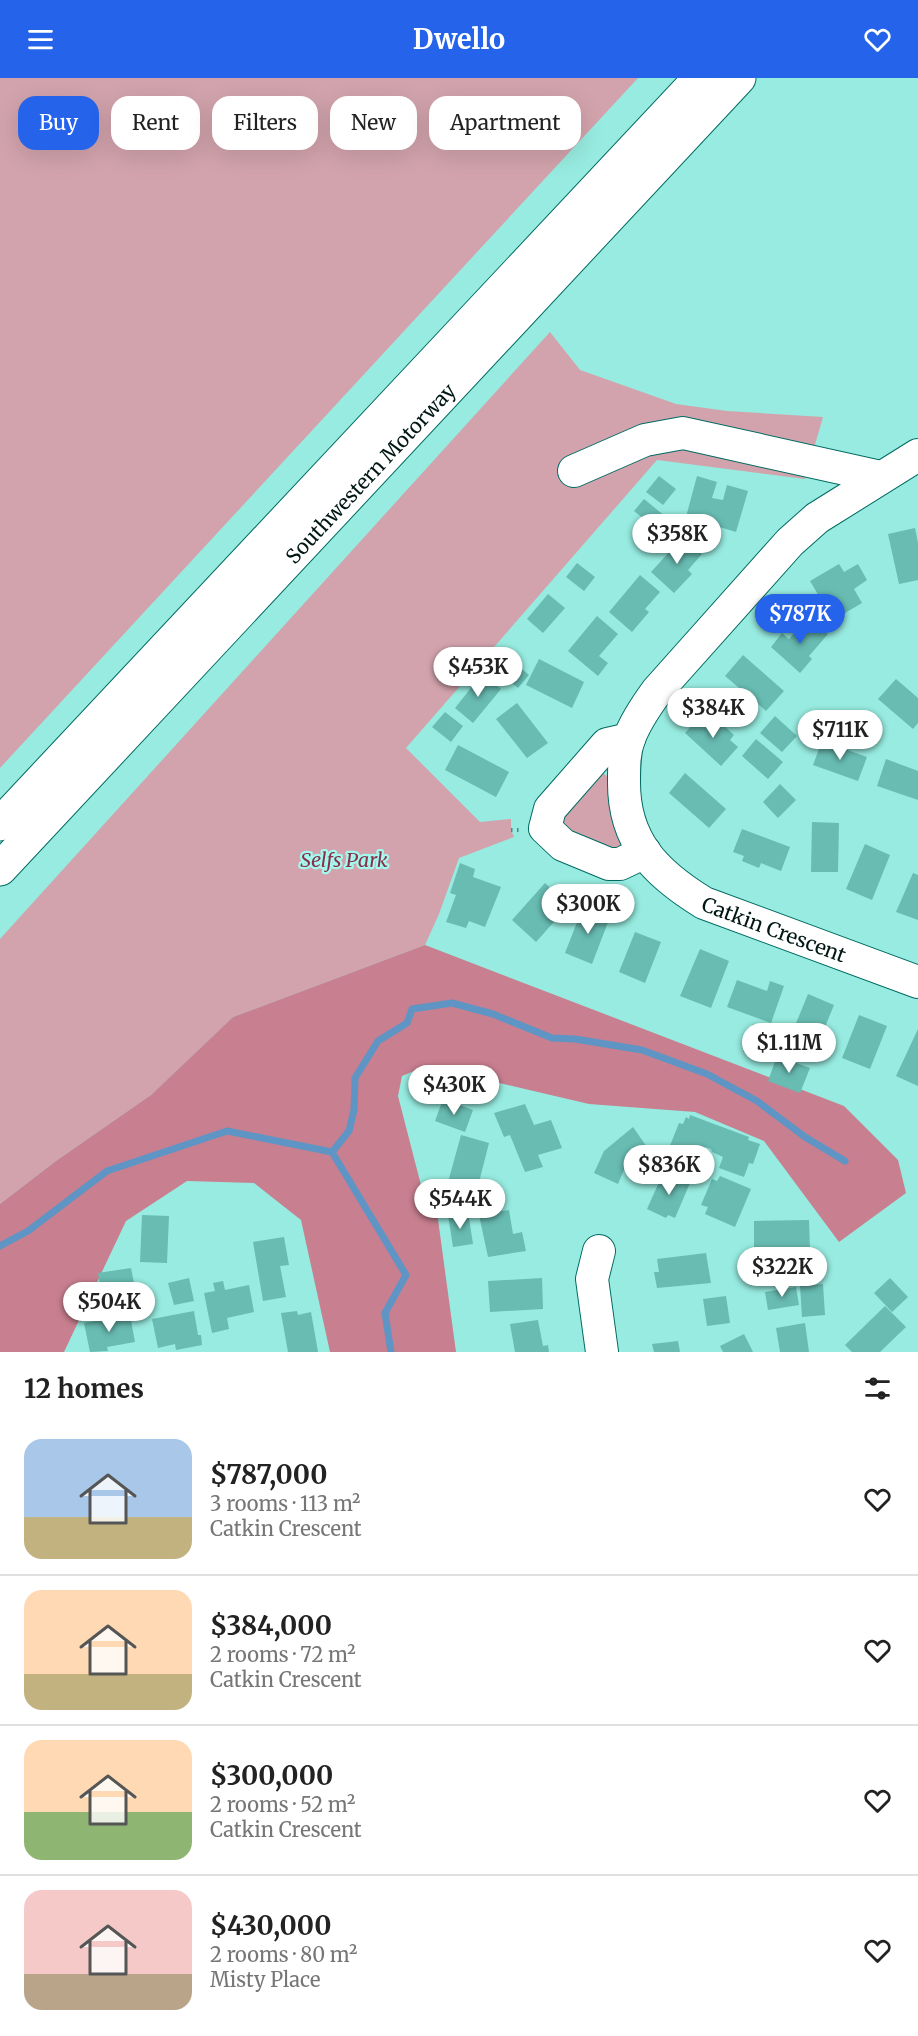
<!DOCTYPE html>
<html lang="en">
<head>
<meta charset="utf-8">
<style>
	:root { --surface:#fff; --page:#f6f6f6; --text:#222; --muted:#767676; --line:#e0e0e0; --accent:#2563eb }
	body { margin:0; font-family:Merriweather,serif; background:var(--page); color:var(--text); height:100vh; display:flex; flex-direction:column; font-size:22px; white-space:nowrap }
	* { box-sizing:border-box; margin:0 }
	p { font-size:20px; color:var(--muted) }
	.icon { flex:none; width:33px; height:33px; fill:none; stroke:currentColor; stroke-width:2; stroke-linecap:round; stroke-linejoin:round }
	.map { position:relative; height:1274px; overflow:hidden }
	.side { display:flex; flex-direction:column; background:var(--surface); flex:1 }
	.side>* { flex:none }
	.top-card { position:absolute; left:18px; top:18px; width:600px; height:54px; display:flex; gap:12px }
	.price { position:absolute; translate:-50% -51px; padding:0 14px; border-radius:21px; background:#fff; color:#222; font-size:20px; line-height:39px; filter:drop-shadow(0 2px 3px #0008) }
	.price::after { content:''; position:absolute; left:50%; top:36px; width:18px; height:14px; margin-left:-9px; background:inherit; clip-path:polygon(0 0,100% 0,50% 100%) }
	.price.current { background:var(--accent); color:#fff }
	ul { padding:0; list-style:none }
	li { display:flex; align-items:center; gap:18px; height:150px; padding:0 24px }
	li+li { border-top:2px solid var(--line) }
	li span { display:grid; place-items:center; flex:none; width:168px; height:120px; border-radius:18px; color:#555 }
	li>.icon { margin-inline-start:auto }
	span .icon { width:72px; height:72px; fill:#fffc; stroke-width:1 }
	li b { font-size:26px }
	h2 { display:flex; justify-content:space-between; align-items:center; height:72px; padding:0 24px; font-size:26px }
	.chip { padding:0 21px; border-radius:18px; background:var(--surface); box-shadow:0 6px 24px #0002; font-size:21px; line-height:54px }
	.chip.current { background:var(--accent); color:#fff }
	header { display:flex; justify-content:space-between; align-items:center; height:78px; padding:0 24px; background:var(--accent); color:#fff; font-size:27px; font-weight:700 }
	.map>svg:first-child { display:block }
	.green { fill:#d2a3ac }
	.forest { fill:#c87f8f }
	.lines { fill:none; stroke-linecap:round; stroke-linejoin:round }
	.stream { stroke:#5e95c5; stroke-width:7 }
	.building { fill:#68bcb2 }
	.minor-casing { stroke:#006b62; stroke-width:34 }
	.highway-casing { stroke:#006b62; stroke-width:35 }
	.path { stroke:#508780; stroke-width:4; stroke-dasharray:1.5 4.5; stroke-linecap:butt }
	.minor { stroke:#fff; stroke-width:32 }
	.highway { stroke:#fff; stroke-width:33 }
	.labels { text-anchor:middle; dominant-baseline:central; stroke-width:4.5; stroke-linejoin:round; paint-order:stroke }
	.street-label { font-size:20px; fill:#001714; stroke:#a4f8ed }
	.park-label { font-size:20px; font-style:italic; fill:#872f49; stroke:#a4f8ed }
</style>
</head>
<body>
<header><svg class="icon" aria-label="menu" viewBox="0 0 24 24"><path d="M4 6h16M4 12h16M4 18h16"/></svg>Dwello<svg class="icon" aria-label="heart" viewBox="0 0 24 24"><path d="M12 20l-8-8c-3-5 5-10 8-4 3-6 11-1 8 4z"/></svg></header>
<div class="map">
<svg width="918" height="1274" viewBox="0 0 918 1274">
	<rect width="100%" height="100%" fill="#97ebe0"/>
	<path class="green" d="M0,0H638L0,690Z
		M550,254L580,292L676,326L727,333L823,339L805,401L657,382L406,670L480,744L511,741V752L514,759L459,780L439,836L425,867L233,939L151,1017L56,1083L0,1126V861Z
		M602,695L609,699L615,751L623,763V770L617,775L567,753L563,741L564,731Z"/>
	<path class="forest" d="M425,867L844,1028L898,1082L906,1115L839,1164L764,1063L695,1034L589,1026L426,988L402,998L398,1018L423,1115L437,1134L456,1274H330L301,1142L254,1105L187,1103L126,1143L64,1274H0V1126L56,1083L151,1017L233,939Z"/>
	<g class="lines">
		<path class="stream" d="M332,1074L349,1053L354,1032L355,1000L378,963L407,945L412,931L452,925L493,936L552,960L575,961L642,972L707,996L757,1023L805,1059L845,1083
			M0,1168L28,1153L107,1093L227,1053L332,1074L406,1197L385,1235L391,1274"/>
	</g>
	<path class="building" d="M659,398L676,411L663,427L646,414Z
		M697,398L717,404L712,420L723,422L727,407L748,413L736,454L686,439Z
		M644,421L666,439L656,451L634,433Z
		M915,450L918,465V502L899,506L888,456Z
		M683,459L702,476L688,492L692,496L674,515L651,494Z
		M577,485L595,499L584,513L566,499Z
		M839,486L844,494L858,486L867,502L854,511L862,525L833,542L810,503Z
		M640,497L660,514L645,531L649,534L632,554L609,534Z
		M548,516L565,530L543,555L527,541Z
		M597,538L618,556L599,578L608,585L598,598L568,573Z
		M808,539L828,556L809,578L812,581L800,595L771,569L782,555L789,561Z
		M496,569L529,597L518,610L485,582Z
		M743,577L784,613L766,633L757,625L752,630L741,620L745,615L725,598Z
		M539,581L584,604L572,630L526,607Z
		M482,596L501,611L473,645L455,630Z
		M896,601L918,620V645L913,651L878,621Z
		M517,625L548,665L527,680L496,641Z
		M445,634L463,648L451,664L432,649Z
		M702,636L716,649L721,645L734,657L730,662L738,669L721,688L685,655Z
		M775,638L797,658L782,674L760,655Z
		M756,661L783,684L768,701L742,678Z
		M822,663L867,679L858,703L813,687Z
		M458,667L509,694L496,719L445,692Z
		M886,681L918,693V722L877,708Z
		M685,695L726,731L709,750L669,715Z
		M780,706L796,722L778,740L763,724Z
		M812,744L839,745L838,794H811Z
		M742,751L790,769L781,793L761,785L759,790L742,783L744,778L733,774Z
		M865,766L890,777L872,822L846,811Z
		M460,785L475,791L473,799L501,809L485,849L469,843L466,850L446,844L456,817L450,815Z
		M913,795L918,797V842L896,834Z
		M545,805L569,827L536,864L512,842Z
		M583,829L610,839L592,886L565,875Z
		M635,854L661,864L645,905L619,894Z
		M700,871L729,883L711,930L680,918Z
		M737,902L767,913L770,903L784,908L771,945L727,929Z
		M808,916L834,927L816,971L790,960Z
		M859,937L887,948L870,991L842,980Z
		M753,946L773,954L763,982L743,974Z
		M918,951V1008L896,998Z
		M777,978L810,990L800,1015L768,1003Z
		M443,1021L473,1032L465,1054L435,1043Z
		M525,1026L534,1047L551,1042L562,1070L538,1077L543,1089L525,1094L510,1057L504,1059L494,1035Z
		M690,1037L749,1059L748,1062L760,1066L753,1086L749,1085L744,1099L719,1090L723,1079L712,1074L711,1071L705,1069L703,1074L693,1072L692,1076L669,1070L679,1045L683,1046L686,1039L689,1041Z
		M633,1049L649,1072L626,1087L618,1106L594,1095L604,1073Z
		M461,1057L489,1065L476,1116L447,1108Z
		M664,1093L690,1105L675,1140L668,1137L666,1140L647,1131Z
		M720,1098L751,1111L735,1149L705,1136L708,1129L701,1127L712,1101L717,1103Z
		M509,1132L513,1156L522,1154L526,1173L488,1179L479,1137Z
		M468,1134L473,1166L453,1169L448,1137Z
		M142,1137L169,1138L167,1185L140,1184Z
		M809,1142L810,1172L754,1173V1143Z
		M284,1159L289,1187L280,1188L286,1219L263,1223L253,1164Z
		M706,1175L711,1205L657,1210L654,1194H659L657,1181Z
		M131,1190L136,1215L102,1221L98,1195Z
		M189,1200L194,1223L174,1227L168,1205Z
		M542,1200L543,1231L490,1234L488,1203Z
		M890,1200L908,1219L892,1234L874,1215Z
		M223,1203L225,1212L249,1207L254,1234L227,1240L229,1251L212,1255L204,1215L215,1213L213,1205Z
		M823,1206L825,1237L802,1239L800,1208Z
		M796,1209L799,1227L768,1232L765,1214Z
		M726,1218L730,1245L707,1248L703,1221Z
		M885,1228L906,1249L880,1274H852L845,1267Z
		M194,1233L198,1257H201L202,1267L176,1272L175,1266L158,1270L152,1241Z
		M297,1233L298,1237L311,1234L318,1274H288L281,1235Z
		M130,1237L135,1264L107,1269L108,1273L90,1274L84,1245Z
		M538,1242L543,1268L548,1267L549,1274H515L510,1246Z
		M805,1245L809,1274H780L776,1250Z
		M744,1256L753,1274H723L720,1268Z
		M678,1263L680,1274H654L652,1266Z"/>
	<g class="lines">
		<defs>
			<g id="minor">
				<path id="s1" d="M918,377L817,440L790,464L657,613C646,628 635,644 629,661C624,674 624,688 624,702C623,763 655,795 704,825L918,904"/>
				<path d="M574,393L645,362L683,355L881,399"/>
				<path d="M629,661L607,666L550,731L545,750L563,767L609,786H620L645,774"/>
				<path d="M599,1173L592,1201L602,1274"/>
			</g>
			<g id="highway">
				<path d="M0,746L700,0"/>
				<path id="s2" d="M0,791L739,0"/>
			</g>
		</defs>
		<use href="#minor" class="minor-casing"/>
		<use href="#highway" class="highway-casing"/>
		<path class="path" d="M511,752H520"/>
		<use href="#minor" class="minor"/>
		<use href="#highway" class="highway"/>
	</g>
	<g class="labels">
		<g class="street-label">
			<text stroke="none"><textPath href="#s2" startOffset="542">Southwestern Motorway</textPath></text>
			<text stroke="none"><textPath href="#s1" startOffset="682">Catkin Crescent</textPath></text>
		</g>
		<g class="park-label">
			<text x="344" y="781">Selfs Park</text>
		</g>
	</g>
</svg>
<b class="price" style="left:677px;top:487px">$358K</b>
<b class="price current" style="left:800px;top:567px">$787K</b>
<b class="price" style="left:478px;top:620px">$453K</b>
<b class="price" style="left:713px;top:661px">$384K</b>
<b class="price" style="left:840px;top:683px">$711K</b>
<b class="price" style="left:588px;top:857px">$300K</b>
<b class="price" style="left:789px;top:996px">$1.11M</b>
<b class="price" style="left:454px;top:1038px">$430K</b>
<b class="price" style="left:669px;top:1118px">$836K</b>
<b class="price" style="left:460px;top:1152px">$544K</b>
<b class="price" style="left:782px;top:1220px">$322K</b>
<b class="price" style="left:109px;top:1255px">$504K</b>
<div class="top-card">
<a class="chip current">Buy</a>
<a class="chip">Rent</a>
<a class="chip">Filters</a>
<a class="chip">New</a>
<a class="chip">Apartment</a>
</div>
</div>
<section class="side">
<h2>12 homes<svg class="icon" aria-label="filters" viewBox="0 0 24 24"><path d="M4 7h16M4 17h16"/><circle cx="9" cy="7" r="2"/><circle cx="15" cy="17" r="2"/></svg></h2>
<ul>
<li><span style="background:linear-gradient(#a9c7e8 65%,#c2b280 0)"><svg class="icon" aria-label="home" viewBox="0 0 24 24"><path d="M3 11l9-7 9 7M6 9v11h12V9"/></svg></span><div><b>$787,000</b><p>3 rooms · 113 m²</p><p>Catkin Crescent</p></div><svg class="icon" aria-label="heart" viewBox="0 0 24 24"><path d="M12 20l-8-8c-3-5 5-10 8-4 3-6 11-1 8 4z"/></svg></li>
<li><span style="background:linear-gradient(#ffd9b3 70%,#c2b280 0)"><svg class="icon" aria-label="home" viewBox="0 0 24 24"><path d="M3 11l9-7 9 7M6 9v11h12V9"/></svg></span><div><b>$384,000</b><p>2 rooms · 72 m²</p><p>Catkin Crescent</p></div><svg class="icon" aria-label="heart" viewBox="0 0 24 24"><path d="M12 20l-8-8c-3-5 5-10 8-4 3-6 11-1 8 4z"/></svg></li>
<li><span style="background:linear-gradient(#ffd9b3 60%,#8fb573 0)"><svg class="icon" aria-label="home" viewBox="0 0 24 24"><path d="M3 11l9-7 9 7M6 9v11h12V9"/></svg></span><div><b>$300,000</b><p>2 rooms · 52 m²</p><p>Catkin Crescent</p></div><svg class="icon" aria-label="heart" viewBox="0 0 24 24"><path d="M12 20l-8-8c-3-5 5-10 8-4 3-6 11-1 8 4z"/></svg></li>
<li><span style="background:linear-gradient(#f6c9c9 70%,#b9a48a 0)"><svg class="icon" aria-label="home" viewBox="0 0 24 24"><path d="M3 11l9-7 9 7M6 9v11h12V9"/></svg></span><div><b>$430,000</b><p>2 rooms · 80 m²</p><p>Misty Place</p></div><svg class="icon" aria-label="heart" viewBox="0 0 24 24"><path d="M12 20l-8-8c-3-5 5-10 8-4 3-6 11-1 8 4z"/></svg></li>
</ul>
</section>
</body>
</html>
